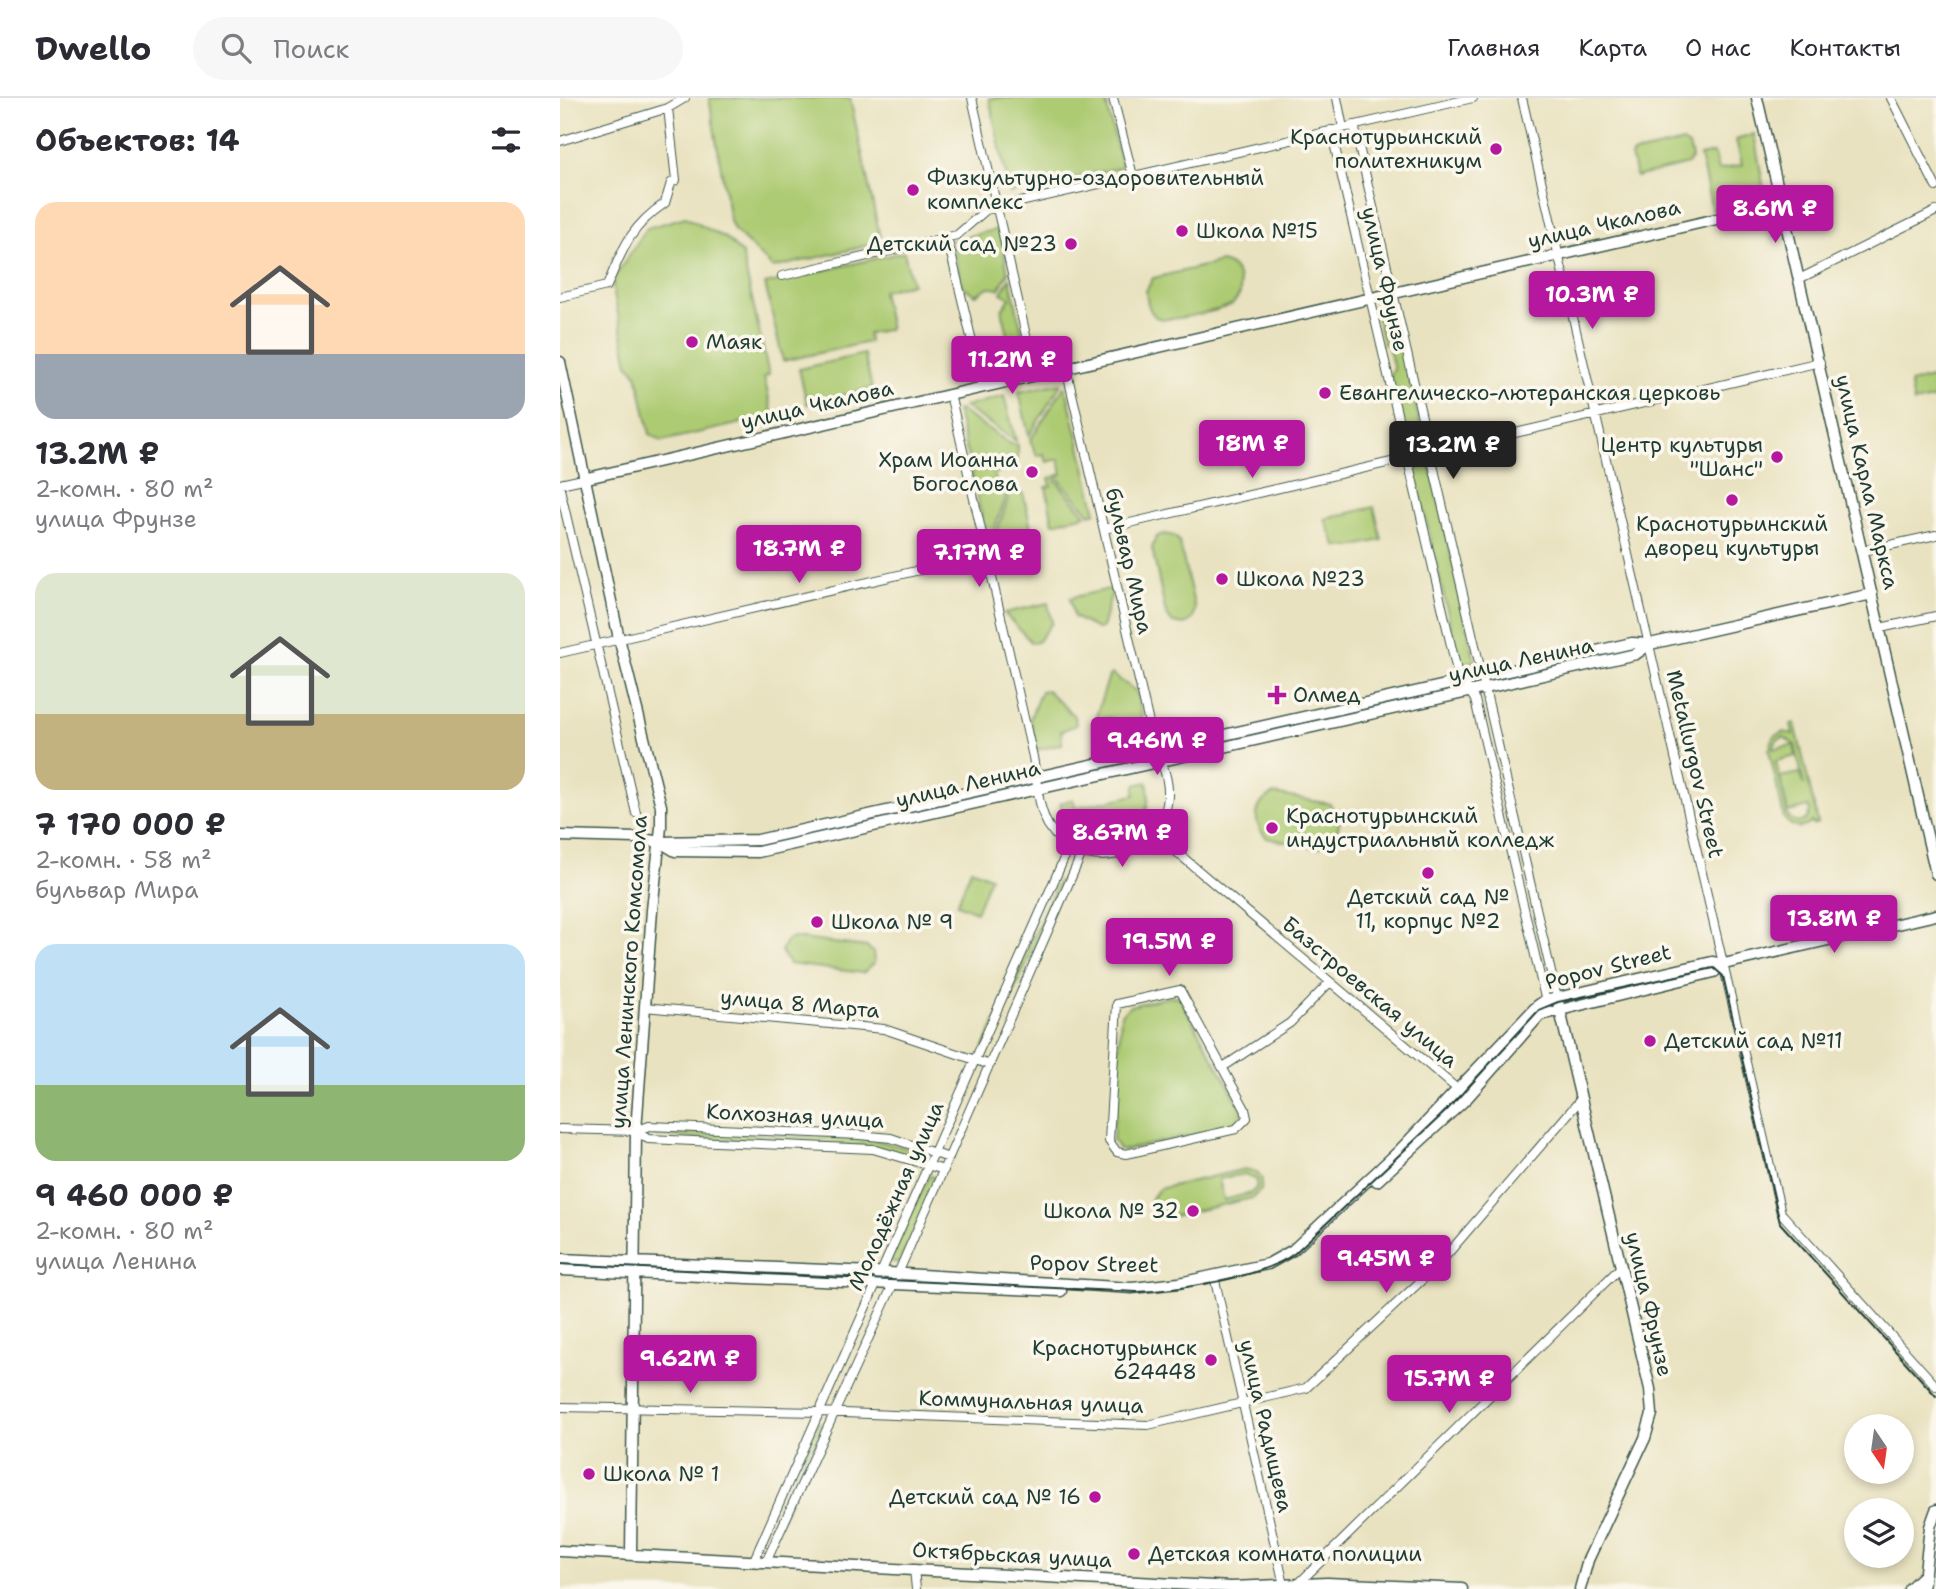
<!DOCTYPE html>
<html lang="ru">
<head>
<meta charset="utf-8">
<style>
	:root { --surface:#fff; --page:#f7f7f7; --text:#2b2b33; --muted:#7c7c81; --line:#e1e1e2; --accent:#b5179e }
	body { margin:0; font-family:"Shantell Sans",sans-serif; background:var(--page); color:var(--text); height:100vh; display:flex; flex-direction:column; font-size:26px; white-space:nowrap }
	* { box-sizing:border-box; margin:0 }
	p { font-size:23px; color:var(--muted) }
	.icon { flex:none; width:38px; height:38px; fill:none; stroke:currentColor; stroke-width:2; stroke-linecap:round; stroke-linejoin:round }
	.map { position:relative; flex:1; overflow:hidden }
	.details { display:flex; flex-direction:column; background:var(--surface); width:560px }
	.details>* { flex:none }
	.needle { width:46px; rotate:167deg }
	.tools { position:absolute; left:1284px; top:1316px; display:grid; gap:14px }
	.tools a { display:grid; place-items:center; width:70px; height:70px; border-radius:50%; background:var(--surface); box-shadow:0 4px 10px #0003; font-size:35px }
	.price { position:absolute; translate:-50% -60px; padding:0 16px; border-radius:7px; background:var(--accent); color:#fff; font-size:23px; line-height:46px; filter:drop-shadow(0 2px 4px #0008) }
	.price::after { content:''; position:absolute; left:50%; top:42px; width:21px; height:16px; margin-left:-10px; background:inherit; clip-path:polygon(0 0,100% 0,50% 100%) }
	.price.current { background:#222; color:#fff }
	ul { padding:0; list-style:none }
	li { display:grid; align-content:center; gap:14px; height:371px; padding:0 35px }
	li span { display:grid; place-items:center; height:217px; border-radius:21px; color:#555 }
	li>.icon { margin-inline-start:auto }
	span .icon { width:126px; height:126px; fill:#fffc; stroke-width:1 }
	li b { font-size:30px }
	h2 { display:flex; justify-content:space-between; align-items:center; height:84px; padding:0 35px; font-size:30px }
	header { display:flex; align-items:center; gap:42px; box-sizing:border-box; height:98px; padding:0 35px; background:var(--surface); border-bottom:2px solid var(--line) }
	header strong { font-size:33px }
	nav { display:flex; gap:38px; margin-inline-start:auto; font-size:24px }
	.search { width:490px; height:63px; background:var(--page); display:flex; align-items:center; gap:18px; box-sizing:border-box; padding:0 24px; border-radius:38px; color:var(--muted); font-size:26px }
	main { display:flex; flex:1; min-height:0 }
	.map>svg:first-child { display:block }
	.green { fill:#adcb73; stroke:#668454; stroke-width:2; fill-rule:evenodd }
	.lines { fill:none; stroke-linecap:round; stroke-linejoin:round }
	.street-casing { stroke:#3d5649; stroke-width:10 }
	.secondary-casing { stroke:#3d5649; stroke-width:13 }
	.street { stroke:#fff; stroke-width:8 }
	.secondary { stroke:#fff; stroke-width:10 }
	.tram { stroke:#1f3d34; stroke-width:2 }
	.poi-dot { fill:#b5179e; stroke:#fbf7ec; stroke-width:2.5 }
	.labels { text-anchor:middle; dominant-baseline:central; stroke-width:7; stroke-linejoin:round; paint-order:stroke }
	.poi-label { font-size:21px; fill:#1f3d34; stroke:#fbf7ec; text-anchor:start }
	.street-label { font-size:21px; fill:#1f3d34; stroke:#fbf7ec }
</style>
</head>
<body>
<header>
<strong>Dwello</strong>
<div class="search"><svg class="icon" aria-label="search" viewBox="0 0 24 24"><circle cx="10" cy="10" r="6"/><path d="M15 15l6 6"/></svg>Поиск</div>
<nav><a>Главная</a><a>Карта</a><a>О нас</a><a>Контакты</a></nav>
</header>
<main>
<section class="details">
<h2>Объектов: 14<svg class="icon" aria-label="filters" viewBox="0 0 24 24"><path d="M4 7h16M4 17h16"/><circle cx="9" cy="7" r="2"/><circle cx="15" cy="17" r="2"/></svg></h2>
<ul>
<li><span style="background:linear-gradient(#ffd9b3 70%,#9aa5b1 0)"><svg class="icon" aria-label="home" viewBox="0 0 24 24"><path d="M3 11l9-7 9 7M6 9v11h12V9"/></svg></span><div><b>13.2M ₽</b><p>2-комн. · 80 m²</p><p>улица Фрунзе</p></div></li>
<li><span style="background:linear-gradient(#dfe7d0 65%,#c2b280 0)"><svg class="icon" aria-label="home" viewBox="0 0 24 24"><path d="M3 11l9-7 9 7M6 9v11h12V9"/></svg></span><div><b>7 170 000 ₽</b><p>2-комн. · 58 m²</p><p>бульвар Мира</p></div></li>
<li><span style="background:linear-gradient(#bfe0f5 65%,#8fb573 0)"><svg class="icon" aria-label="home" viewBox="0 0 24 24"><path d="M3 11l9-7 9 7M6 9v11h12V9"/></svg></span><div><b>9 460 000 ₽</b><p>2-комн. · 80 m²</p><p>улица Ленина</p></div></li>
</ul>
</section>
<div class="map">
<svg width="1376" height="1491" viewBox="0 0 1376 1491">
	<rect width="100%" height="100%" fill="#fbf7ec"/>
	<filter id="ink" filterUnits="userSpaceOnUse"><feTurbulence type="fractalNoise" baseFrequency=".0143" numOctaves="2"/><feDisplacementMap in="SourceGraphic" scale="14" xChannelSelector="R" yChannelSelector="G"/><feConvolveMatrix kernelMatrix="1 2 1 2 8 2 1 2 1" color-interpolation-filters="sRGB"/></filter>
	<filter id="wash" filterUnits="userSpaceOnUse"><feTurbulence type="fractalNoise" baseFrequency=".00686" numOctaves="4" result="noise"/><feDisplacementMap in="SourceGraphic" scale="28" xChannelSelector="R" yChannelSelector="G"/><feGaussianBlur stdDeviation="1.57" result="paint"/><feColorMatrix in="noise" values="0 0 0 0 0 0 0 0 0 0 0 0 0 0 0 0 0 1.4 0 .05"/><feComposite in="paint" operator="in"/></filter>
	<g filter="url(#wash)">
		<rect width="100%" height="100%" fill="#e9e2c0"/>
		<path class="green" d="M149,0H290L320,139L314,146L213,170L174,132L170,123Z
			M429,0H545L562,69L450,95Z
			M1194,36L1205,97L1152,112L1140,58L1154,55L1158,72L1182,67L1176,42Z
			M1123,44L1129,48L1132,59L1128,66L1076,79L1071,58L1075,55Z
			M125,119L167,141L182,156L209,277L204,279L213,318L102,343L90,336L77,276L68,266L53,191L54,180L87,130Z
			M439,131L448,175L439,191L428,189L416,197L402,188L392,142Z
			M344,154L352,186L322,193L330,231L308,236L309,244L223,263L205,186Z
			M661,164C677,167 681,181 680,196L673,206C661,212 607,226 596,219C588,213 587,202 586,193L593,180Z
			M450,180L464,243L457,251L451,249L442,212L450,200L441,195Z
			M833,211L864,345L846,350L830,275L834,272L828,247L823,245L816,215Z
			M304,256L312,290L247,306L239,271Z
			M1376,279V300L1354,305L1350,285Z
			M500,285L501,286L469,338L459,294Z
			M504,289L506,290L536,414L530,416L496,378L502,376L499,361L487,364L484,356L477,358L470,343Z
			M444,298L456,343L404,309Z
			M399,312L451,346L458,347V361L450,363L452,371L434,375L438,392L450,389L431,439L427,440L397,313Z
			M870,367L915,563L900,567L854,370Z
			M493,379L526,417L493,425L486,389L491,388L489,380Z
			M453,388H456L458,396L463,395L471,430L435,438Z
			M814,409L822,442L790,449L776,448L765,421Z
			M603,436L614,438L619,443L635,510L633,521L624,527L613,525L606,516L592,450L596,439Z
			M553,490L542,530L537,531L514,519L510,500Z
			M488,505L492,525L477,544L472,545L444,515Z
			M552,576L577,594L584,628L560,633L552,620L538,621L537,615L549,578Z
			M487,592L515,619L516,627L501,633L502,646L477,652L470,621L481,593Z
			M1235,625L1258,725L1253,727L1252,724C1242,733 1231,730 1224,720L1209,652L1214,638L1223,634L1233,636L1231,626ZM1224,639L1235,647L1244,687L1240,675L1220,679L1228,714L1249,709L1250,714C1246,727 1234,728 1227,716L1216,663L1236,658L1234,647L1213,651L1217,642Z
			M587,684C601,742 517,766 500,705L513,701L516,710L575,697V687Z
			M714,696L770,706L780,722L775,741L757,750L707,740C691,725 694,705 714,696Z
			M411,771L430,779L416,814L397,806Z
			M498,783L504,786L425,955L423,952Z
			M233,840L307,849L313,854L314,865L303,875L229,866L221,853L226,843Z
			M612,898L619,899L682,1011L681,1022L674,1028L565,1052L559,1051L553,1042L561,916L570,908Z
			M95,1032L311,1041L362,1054L364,1058L360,1061L310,1048L96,1038Z
			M685,1071L696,1074L702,1081L701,1092L692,1100L610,1119L597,1117L590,1102L599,1091ZM685,1076L697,1082L696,1090L691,1095L664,1102L659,1081Z
			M369,1077L375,1080V1085L339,1165L330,1163Z
			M258,1325H263L214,1438L209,1439Z"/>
	</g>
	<g filter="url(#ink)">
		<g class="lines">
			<defs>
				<path id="street" d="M412,0L475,277
					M553,0L573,78
					M777,0L783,30
					M962,0L1221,1115L1376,1288
					M1331,0L1376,89
					M794,27L997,900
					M771,32L897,573L915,602L987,908
					M0,43L108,10
					M387,139L423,289
					M222,178L397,137L426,112L913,0
					M1239,181L1376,113
					M0,199L47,188C63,150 70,129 105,105L111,85L116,82L108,10L125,0
					M390,296L473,659C477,681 477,707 488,727C518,777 597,763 607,706C612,681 599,661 592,638L506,270
					M0,386L23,381
					M0,391L76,715
					M544,431L1260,264
					M1303,453L1376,437
					M1320,530L1376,518
					M0,555L425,457
					M594,735L902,995
					M620,892L685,1011L687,1020L676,1031L566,1056L557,1054L549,1043L557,906Z
					M84,909L324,931L430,967
					M663,969L730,925L770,884
					M0,1031L76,1033L89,1028L299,1037L331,1040L389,1060
					M76,1033L88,1041L313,1051L384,1072
					M654,1178L724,1487
					M0,1309L259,1314L588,1327L746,1290L879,1166L1021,1001
					M194,1462L509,749
					M207,1462L336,1180L522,755
					M354,1471L356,1491
					M738,1486L1061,1169"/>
				<path id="secondary" d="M1197,0L1376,776
					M0,264L58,536L101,708V729L92,812L76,1033L71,1456
					M23,381L1222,106
					M0,738L76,740L100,744L198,742L1072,545L1090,546L1312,496
					M100,744L115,753L198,754L1076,556L1090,546
					M998,904L1090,1291L1092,1316L1085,1340L1028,1462L1020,1491
					M817,1083L907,1000L980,917L1154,874L1164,866
					M0,1161L313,1174L572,1190L619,1185L708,1166L733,1152L839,1053L977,908L984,903L1152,864L1164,866L1376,817
					M0,1172L501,1193
					M0,1453L671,1489L767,1485L902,1491
					M1349,1491L1365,1476
					M1363,1491L1370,1429L1376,1412"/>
			</defs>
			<use href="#street" class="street-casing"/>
			<use href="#secondary" class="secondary-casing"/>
			<use href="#street" class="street"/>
			<use href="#secondary" class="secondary"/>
			<path class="tram" d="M0,1166L577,1194C618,1192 703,1180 735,1155L886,1013L979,912L998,904L1154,870L1163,878L1220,1125L1376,1298"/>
		</g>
	</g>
	<g class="poi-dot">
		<circle cx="936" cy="51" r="7"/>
		<circle cx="353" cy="92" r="7"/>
		<circle cx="622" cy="133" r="7"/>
		<circle cx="511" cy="146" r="7"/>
		<circle cx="132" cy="244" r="7"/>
		<circle cx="765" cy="295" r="7"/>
		<circle cx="1217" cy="359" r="7"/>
		<circle cx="472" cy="374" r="7"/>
		<circle cx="1172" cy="402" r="7"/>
		<circle cx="662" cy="481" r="7"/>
		<path d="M713.5 586.5h7v7h7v7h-7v7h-7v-7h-7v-7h7z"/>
		<circle cx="712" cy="730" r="7"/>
		<circle cx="868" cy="775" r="7"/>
		<circle cx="257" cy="824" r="7"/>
		<circle cx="1090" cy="943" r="7"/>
		<circle cx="633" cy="1113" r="7"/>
		<circle cx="651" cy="1262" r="7"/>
		<circle cx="29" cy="1376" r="7"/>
		<circle cx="535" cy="1399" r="7"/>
		<circle cx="574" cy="1456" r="7"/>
	</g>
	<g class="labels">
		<g class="poi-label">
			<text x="922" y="39" text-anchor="end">Краснотурьинский<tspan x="922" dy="24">политехникум</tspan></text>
			<text x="367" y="80">Физкультурно-оздоровительный<tspan x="367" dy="24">комплекс</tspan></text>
			<text x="636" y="133">Школа №15</text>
			<text x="497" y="146" text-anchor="end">Детский сад №23</text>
			<text x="146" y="244">Маяк</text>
			<text x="779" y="295">Евангелическо-лютеранская церковь</text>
			<text x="1203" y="347" text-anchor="end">Центр культуры<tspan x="1203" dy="24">"Шанс"</tspan></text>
			<text x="458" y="362" text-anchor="end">Храм Иоанна<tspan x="458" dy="24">Богослова</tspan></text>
			<text x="1172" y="426" text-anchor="middle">Краснотурьинский<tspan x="1172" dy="24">дворец культуры</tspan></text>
			<text x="676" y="481">Школа №23</text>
			<text x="733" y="597">Олмед</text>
			<text x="726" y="718">Краснотурьинский<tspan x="726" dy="24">индустриальный колледж</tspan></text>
			<text x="868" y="799" text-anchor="middle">Детский сад №<tspan x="868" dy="24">11, корпус №2</tspan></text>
			<text x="271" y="824">Школа № 9</text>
			<text x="1104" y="943">Детский сад №11</text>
			<text x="619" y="1113" text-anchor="end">Школа № 32</text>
			<text x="637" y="1250" text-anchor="end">Краснотурьинск<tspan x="637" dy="24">624448</tspan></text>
			<text x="43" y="1376">Школа № 1</text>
			<text x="521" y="1399" text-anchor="end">Детский сад № 16</text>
			<text x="588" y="1456">Детская комната полиции</text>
		</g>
		<g class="street-label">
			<text transform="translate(1044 126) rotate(-13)">улица Чкалова</text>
			<text transform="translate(825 181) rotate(77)">улица Фрунзе</text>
			<text transform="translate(257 307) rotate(-13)">улица Чкалова</text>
			<text transform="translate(1307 384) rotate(77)">улица Карла Маркса</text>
			<text transform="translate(569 463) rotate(77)">бульвар Мира</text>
			<text transform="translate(961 562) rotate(-12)">улица Ленина</text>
			<text transform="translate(1135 666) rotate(77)">Metallurgov Street</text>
			<text transform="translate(408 686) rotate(-13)">улица Ленина</text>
			<text transform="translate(1048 869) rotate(-14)">Popov Street</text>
			<text transform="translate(69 874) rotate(-86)">улица Ленинского Комсомола</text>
			<text transform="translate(810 894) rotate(40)">Базстроевская улица</text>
			<text transform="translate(240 906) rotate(5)">улица 8 Марта</text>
			<text transform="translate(235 1018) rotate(3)">Колхозная улица</text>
			<text transform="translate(336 1098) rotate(-66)">Молодёжная улица</text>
			<text transform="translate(534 1166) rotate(1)">Popov Street</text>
			<text transform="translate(1089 1206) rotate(77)">улица Фрунзе</text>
			<text transform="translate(471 1304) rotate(2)">Коммунальная улица</text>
			<text transform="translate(706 1328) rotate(77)">улица Радищева</text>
			<text transform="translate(452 1457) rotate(3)">Октябрьская улица</text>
		</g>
	</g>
</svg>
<div class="tools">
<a><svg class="needle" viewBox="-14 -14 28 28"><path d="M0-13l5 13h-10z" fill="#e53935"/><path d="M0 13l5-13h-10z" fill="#7c7c81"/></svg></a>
<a><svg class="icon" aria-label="layers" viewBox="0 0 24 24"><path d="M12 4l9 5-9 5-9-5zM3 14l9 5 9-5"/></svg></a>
</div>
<b class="price" style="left:1215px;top:147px">8.6M ₽</b>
<b class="price" style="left:1032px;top:233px">10.3M ₽</b>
<b class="price" style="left:452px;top:298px">11.2M ₽</b>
<b class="price" style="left:692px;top:382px">18M ₽</b>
<b class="price current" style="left:893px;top:383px">13.2M ₽</b>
<b class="price" style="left:239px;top:487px">18.7M ₽</b>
<b class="price" style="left:419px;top:491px">7.17M ₽</b>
<b class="price" style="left:597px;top:679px">9.46M ₽</b>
<b class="price" style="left:562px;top:771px">8.67M ₽</b>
<b class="price" style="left:1274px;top:857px">13.8M ₽</b>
<b class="price" style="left:609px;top:880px">19.5M ₽</b>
<b class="price" style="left:826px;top:1197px">9.45M ₽</b>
<b class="price" style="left:130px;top:1297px">9.62M ₽</b>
<b class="price" style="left:889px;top:1317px">15.7M ₽</b>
</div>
</main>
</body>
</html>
